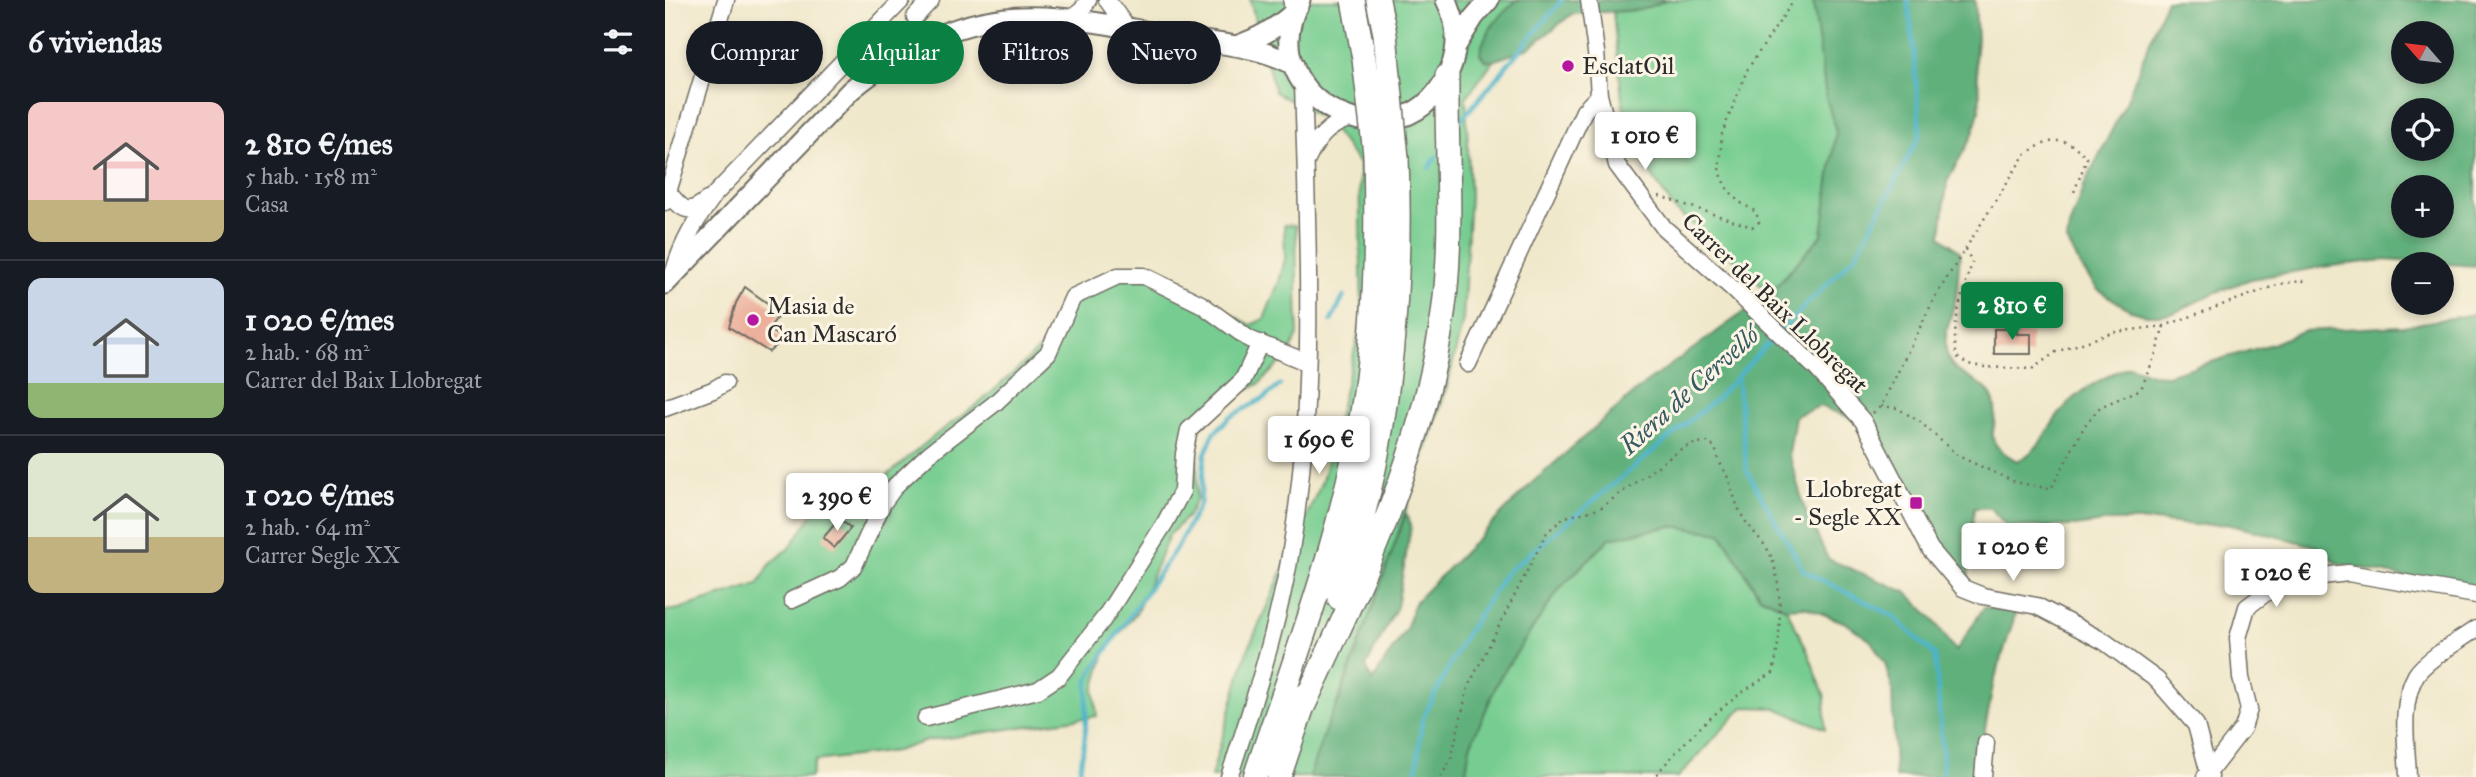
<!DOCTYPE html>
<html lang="es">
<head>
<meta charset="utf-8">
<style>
	:root { --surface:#171b24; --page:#20242c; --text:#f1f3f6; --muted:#9ea1a6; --line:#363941; --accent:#0b8043 }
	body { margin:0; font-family:"IM FELL Great Primer",serif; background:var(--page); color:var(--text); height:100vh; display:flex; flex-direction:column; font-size:26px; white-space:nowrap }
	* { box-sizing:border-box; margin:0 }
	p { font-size:23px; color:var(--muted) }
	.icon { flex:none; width:38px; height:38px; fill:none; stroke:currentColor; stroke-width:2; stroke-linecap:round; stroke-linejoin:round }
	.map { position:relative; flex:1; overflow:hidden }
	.sheet { display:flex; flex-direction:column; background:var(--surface); width:665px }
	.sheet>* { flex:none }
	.hud { position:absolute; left:21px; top:21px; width:665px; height:63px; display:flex; gap:14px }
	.needle { width:46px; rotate:298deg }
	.controls { position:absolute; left:1726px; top:21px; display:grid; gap:14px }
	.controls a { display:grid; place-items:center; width:63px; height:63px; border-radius:50%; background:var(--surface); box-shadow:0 4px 10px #0003; font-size:35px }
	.price { position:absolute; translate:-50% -60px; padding:0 16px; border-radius:7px; background:#fff; color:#222; font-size:23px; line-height:46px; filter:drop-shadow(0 2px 4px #0008) }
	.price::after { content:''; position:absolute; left:50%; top:42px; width:21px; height:16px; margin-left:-10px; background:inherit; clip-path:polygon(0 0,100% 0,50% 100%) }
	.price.current { background:var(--accent); color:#fff }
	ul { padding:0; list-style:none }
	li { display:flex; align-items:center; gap:21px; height:175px; padding:0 28px }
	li+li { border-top:2px solid var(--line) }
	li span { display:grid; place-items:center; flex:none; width:196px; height:140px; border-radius:14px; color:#555 }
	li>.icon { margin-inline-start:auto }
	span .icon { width:84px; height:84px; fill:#fffc; stroke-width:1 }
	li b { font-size:30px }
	h2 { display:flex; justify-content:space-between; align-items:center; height:84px; padding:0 28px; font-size:30px }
	.pill { padding:0 24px; border-radius:32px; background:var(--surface); box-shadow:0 4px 10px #0003; font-size:24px; line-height:63px }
	.pill.current { background:var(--accent); color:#fff }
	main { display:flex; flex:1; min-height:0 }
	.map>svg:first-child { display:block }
	.green { fill:#77cd91; stroke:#517c5e; stroke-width:2 }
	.forest { fill:#61b07b; stroke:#466e53; stroke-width:2; fill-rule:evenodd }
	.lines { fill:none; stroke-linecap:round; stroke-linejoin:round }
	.stream { stroke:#4ab2c8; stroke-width:4.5 }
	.building { fill:#ecb09c }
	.minor-casing { stroke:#706d63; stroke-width:19 }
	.major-casing { stroke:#706d63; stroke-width:23 }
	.highway-casing { stroke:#706d63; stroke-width:26 }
	.path { stroke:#706d63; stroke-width:2.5; stroke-dasharray:2 5; stroke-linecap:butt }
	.minor { stroke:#fff; stroke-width:16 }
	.major { stroke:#fff; stroke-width:19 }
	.highway { stroke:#fff; stroke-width:23 }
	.highway-bridge-casing { stroke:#706d63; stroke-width:26; stroke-linecap:butt }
	.highway-bridge { stroke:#fff; stroke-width:23 }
	.poi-dot { fill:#b5179e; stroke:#fcf5e5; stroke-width:2.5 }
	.labels { text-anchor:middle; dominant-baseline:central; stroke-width:6; stroke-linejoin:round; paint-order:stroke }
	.poi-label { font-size:24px; fill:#2b2b2b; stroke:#fcf5e5; text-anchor:start }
	.street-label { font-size:24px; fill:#2b2b2b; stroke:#fcf5e5 }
	.water-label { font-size:26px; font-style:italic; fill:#365a62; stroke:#fcf5e5 }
</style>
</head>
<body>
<main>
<section class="sheet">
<h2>6 viviendas<svg class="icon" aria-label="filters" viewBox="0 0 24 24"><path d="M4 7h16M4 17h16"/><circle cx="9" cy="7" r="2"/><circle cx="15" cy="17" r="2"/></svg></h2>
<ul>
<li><span style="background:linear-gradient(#f6c9c9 70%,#c2b280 0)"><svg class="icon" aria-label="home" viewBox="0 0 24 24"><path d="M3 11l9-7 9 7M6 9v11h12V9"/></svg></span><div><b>2 810 €/mes</b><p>5 hab. · 158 m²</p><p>Casa</p></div></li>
<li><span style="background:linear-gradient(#c9d6e8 75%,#8fb573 0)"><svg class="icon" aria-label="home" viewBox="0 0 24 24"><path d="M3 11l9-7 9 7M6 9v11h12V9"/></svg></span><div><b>1 020 €/mes</b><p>2 hab. · 68 m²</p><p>Carrer del Baix Llobregat</p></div></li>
<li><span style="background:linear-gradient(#dfe7d0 60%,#c2b280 0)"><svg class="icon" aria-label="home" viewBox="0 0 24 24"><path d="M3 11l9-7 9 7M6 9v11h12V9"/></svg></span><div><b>1 020 €/mes</b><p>2 hab. · 64 m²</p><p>Carrer Segle XX</p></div></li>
</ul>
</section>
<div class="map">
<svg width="1811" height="777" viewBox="0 0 1811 777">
	<rect width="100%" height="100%" fill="#fcf5e5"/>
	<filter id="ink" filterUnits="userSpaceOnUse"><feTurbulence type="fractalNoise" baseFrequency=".0143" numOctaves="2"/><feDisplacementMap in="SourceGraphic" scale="14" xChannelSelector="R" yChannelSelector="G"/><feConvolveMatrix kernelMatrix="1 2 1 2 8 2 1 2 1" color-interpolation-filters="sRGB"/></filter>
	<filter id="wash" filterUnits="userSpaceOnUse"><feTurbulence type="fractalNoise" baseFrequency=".00686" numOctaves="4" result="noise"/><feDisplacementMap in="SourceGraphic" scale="28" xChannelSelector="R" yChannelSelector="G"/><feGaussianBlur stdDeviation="1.57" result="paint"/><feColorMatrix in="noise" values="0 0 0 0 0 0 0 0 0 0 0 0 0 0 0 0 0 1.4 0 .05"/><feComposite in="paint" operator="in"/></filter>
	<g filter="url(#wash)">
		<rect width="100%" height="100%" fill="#f0e8cb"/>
		<path class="green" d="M585,0H852C835,16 819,31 815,54L820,60L828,61L801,98L805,195L798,320L782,387L711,599L644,777H546L581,654L657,481L697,320L694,164L662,121L610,92Z
			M1002,0H1148L1161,97L1171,131L1157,235L1104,294L1074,263L1009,209L971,151L957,100L948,12L975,10Z
			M619,225L631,226L633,335L623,355L594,384L567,396L532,431V498L523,516L504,535L472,612L441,650L429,690L432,716L261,741L231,751L150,761L146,777H0V611L14,609L93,584L104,566L126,546L160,495L180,511L269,436L317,401L377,347L398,297L447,269L477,268L586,325L599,319L614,282L620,259Z
			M1006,526L1056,533L1094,596L1121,608L1142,650L1160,697V729L1111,708L1078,707L1013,777H800L805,746L835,677L895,588L945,538Z"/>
		<path class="forest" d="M852,0H1002L975,10L907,14L864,48L828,61L820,60L815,54C819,31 835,16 852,0Z
			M1148,0H1310L1312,39L1310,60L1315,95L1314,111L1308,134L1282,182L1276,236L1295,252C1294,267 1293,281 1291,296C1287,319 1270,347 1290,368C1303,381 1322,381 1329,402C1337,431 1310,438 1352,461C1377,450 1382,427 1399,408C1415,390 1442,375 1464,366L1487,374L1502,375L1607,344L1638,331L1738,326L1811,314V591L1671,563L1650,546L1561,524L1530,525L1488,521H1447L1410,526L1343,527L1325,508H1309L1303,583L1268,534L1205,426L1155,406L1130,416L1124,454L1139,507L1163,559L1241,592L1267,618L1291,651L1319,607L1351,612L1328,685L1311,777H1230L1227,688L1220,663L1206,641L1181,623L1140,607L1121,608L1095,596L1056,533L1006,526L945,538L895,588L835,677L805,746L800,777H644L663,722L674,701L741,513L746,526L732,607L701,666L707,681L741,629L750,602L868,482L978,385L1104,294L1157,235L1171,131L1161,97Z
			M1501,0H1811V266L1719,260L1657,267L1586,279L1549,293L1509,313L1494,315H1480L1467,311L1433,290L1416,267L1402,241L1404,227L1419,185L1461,102ZM1776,33V72H1738V33ZM1776,110V149H1738V110ZM1738,187H1776V226H1738Z"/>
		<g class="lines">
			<path class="stream" d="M797,119L897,0
				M764,168L771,157
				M666,321L679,296
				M1117,329L1191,255L1255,135L1249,50L1243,0
				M1072,377L1082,471L1139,571L1227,615L1270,655L1278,757L1277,777
				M414,777L420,736L423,681L430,667L512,547L535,504L540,454L549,433L565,417L599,398L615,385
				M751,777L757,720L798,639L841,573L1051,399L1111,335"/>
		</g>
		<g id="blocks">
			<path class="building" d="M80,287L116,313L103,329L119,339L104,352L64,327L71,303Z
				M1329,329H1352V334H1366V354H1329Z
				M174,519L186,528L169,548L158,538Z"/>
		</g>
	</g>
	<g filter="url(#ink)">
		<use href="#blocks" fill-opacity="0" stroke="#706d63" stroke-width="2"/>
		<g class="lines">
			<defs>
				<path id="minor" d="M442,0L462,28
					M924,0L931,52L934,95L952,165L999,228L1066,287L1152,369L1198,421L1265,549L1298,588L1318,596L1372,606L1440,642L1492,680L1531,725L1545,777
					M250,17L266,0
					M406,19L417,10L423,0
					M642,160C652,139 662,126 684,119
					M3,192C18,210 22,216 42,200
					M0,202L61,0
					M8,275C16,244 31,220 50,194L237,0
					M803,364L919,111L934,95
					M0,408L48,390L60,383
					M127,600L175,578L189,566L218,503L231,485L265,453L329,404L383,353L408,297L453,276H479L536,304L584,339L641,362
					M261,718L373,690L394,676L440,617L500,523L517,491L519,454L524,430L578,380L595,343
					M564,777C587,708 609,639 623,567C652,409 643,244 638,84
					M1318,777L1321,743
					M1540,777L1578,728L1584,709L1576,678L1573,638L1582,607L1606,589L1640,578L1683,573L1811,595
					M1743,777C1742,745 1734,705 1751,675C1759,661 1796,639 1811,629"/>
				<path id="major" d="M635,0C581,101 741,178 786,67C794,45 792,21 781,0
					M571,46C594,38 610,29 628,13
					M791,46L809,17L824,0
					M0,284L186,90C241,44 306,13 379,17C423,19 467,29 511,37C550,44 593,45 629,65"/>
				<path id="highway" d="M630,0L631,6
					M674,598C688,551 703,503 712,454C730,355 736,258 732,158
					M638,707C696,582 759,452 778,314C789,235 781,155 782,76
					M590,777C634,647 685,515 702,378C711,304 712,229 710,154
					M614,777L642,694"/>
			</defs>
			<use href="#minor" class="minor-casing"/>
			<use href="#major" class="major-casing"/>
			<use href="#highway" class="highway-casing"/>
			<path class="path" d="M994,196L1087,227L1094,222L1091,212L1073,201L1061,187L1054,172L1057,134L1082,70L1129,0
				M1301,249L1307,263C1298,292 1285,327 1292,357L1303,364L1318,367L1367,369L1391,352L1449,332L1499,326L1615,284L1644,280
				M1216,406L1232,408L1254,421L1293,456L1350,482L1386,489L1420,425L1435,407L1476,389L1491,353L1499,326
				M1208,413L1216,406L1270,297L1360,154C1386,138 1401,134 1422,158L1408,195
				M776,777L786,759L803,687L882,532L900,517L934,509L1016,449L1030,443L1044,442L1051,449C1051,460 1059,468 1063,478C1068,492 1071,506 1079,519C1086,531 1099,541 1105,554C1119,586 1116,640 1108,673C1061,699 1024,736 989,777"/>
			<use href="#minor" class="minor"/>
			<use href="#major" class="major"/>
			<use href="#highway" class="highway"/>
			<defs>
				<path id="highway-bridge" d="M688,0L699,59L710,154
					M713,0L720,34L732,158"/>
			</defs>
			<use href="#highway-bridge" class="highway-bridge-casing"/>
			<use href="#highway-bridge" class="highway-bridge"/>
		</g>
	</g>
	<g class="poi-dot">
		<circle cx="903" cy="66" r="7"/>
		<circle cx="88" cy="320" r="7"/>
		<rect x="1244" y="496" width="14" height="14" rx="3.5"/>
	</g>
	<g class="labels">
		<g class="poi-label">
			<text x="917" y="66">EsclatOil</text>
			<text x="102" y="306">Masia de<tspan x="102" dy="28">Can Mascaró</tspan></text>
			<text x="1237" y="489" text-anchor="end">Llobregat<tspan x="1237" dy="28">- Segle XX</tspan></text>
		</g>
		<g class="street-label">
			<text transform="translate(1110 303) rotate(44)">Carrer del Baix Llobregat</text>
		</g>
		<g class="water-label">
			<text transform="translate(1024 390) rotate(-42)">Riera de Cervelló</text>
		</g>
	</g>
</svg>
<div class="controls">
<a><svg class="needle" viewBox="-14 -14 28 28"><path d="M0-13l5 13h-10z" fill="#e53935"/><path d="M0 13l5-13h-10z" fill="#9ea1a6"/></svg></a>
<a><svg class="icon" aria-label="locate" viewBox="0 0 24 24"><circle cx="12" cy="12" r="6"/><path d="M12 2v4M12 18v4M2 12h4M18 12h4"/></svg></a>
<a>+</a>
<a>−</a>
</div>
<b class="price" style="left:980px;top:172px">1 010 €</b>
<b class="price current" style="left:1347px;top:342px">2 810 €</b>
<b class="price" style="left:654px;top:476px">1 690 €</b>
<b class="price" style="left:172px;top:533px">2 390 €</b>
<b class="price" style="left:1348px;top:583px">1 020 €</b>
<b class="price" style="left:1611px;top:609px">1 020 €</b>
<div class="hud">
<a class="pill">Comprar</a>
<a class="pill current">Alquilar</a>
<a class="pill">Filtros</a>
<a class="pill">Nuevo</a>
</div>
</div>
</main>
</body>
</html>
